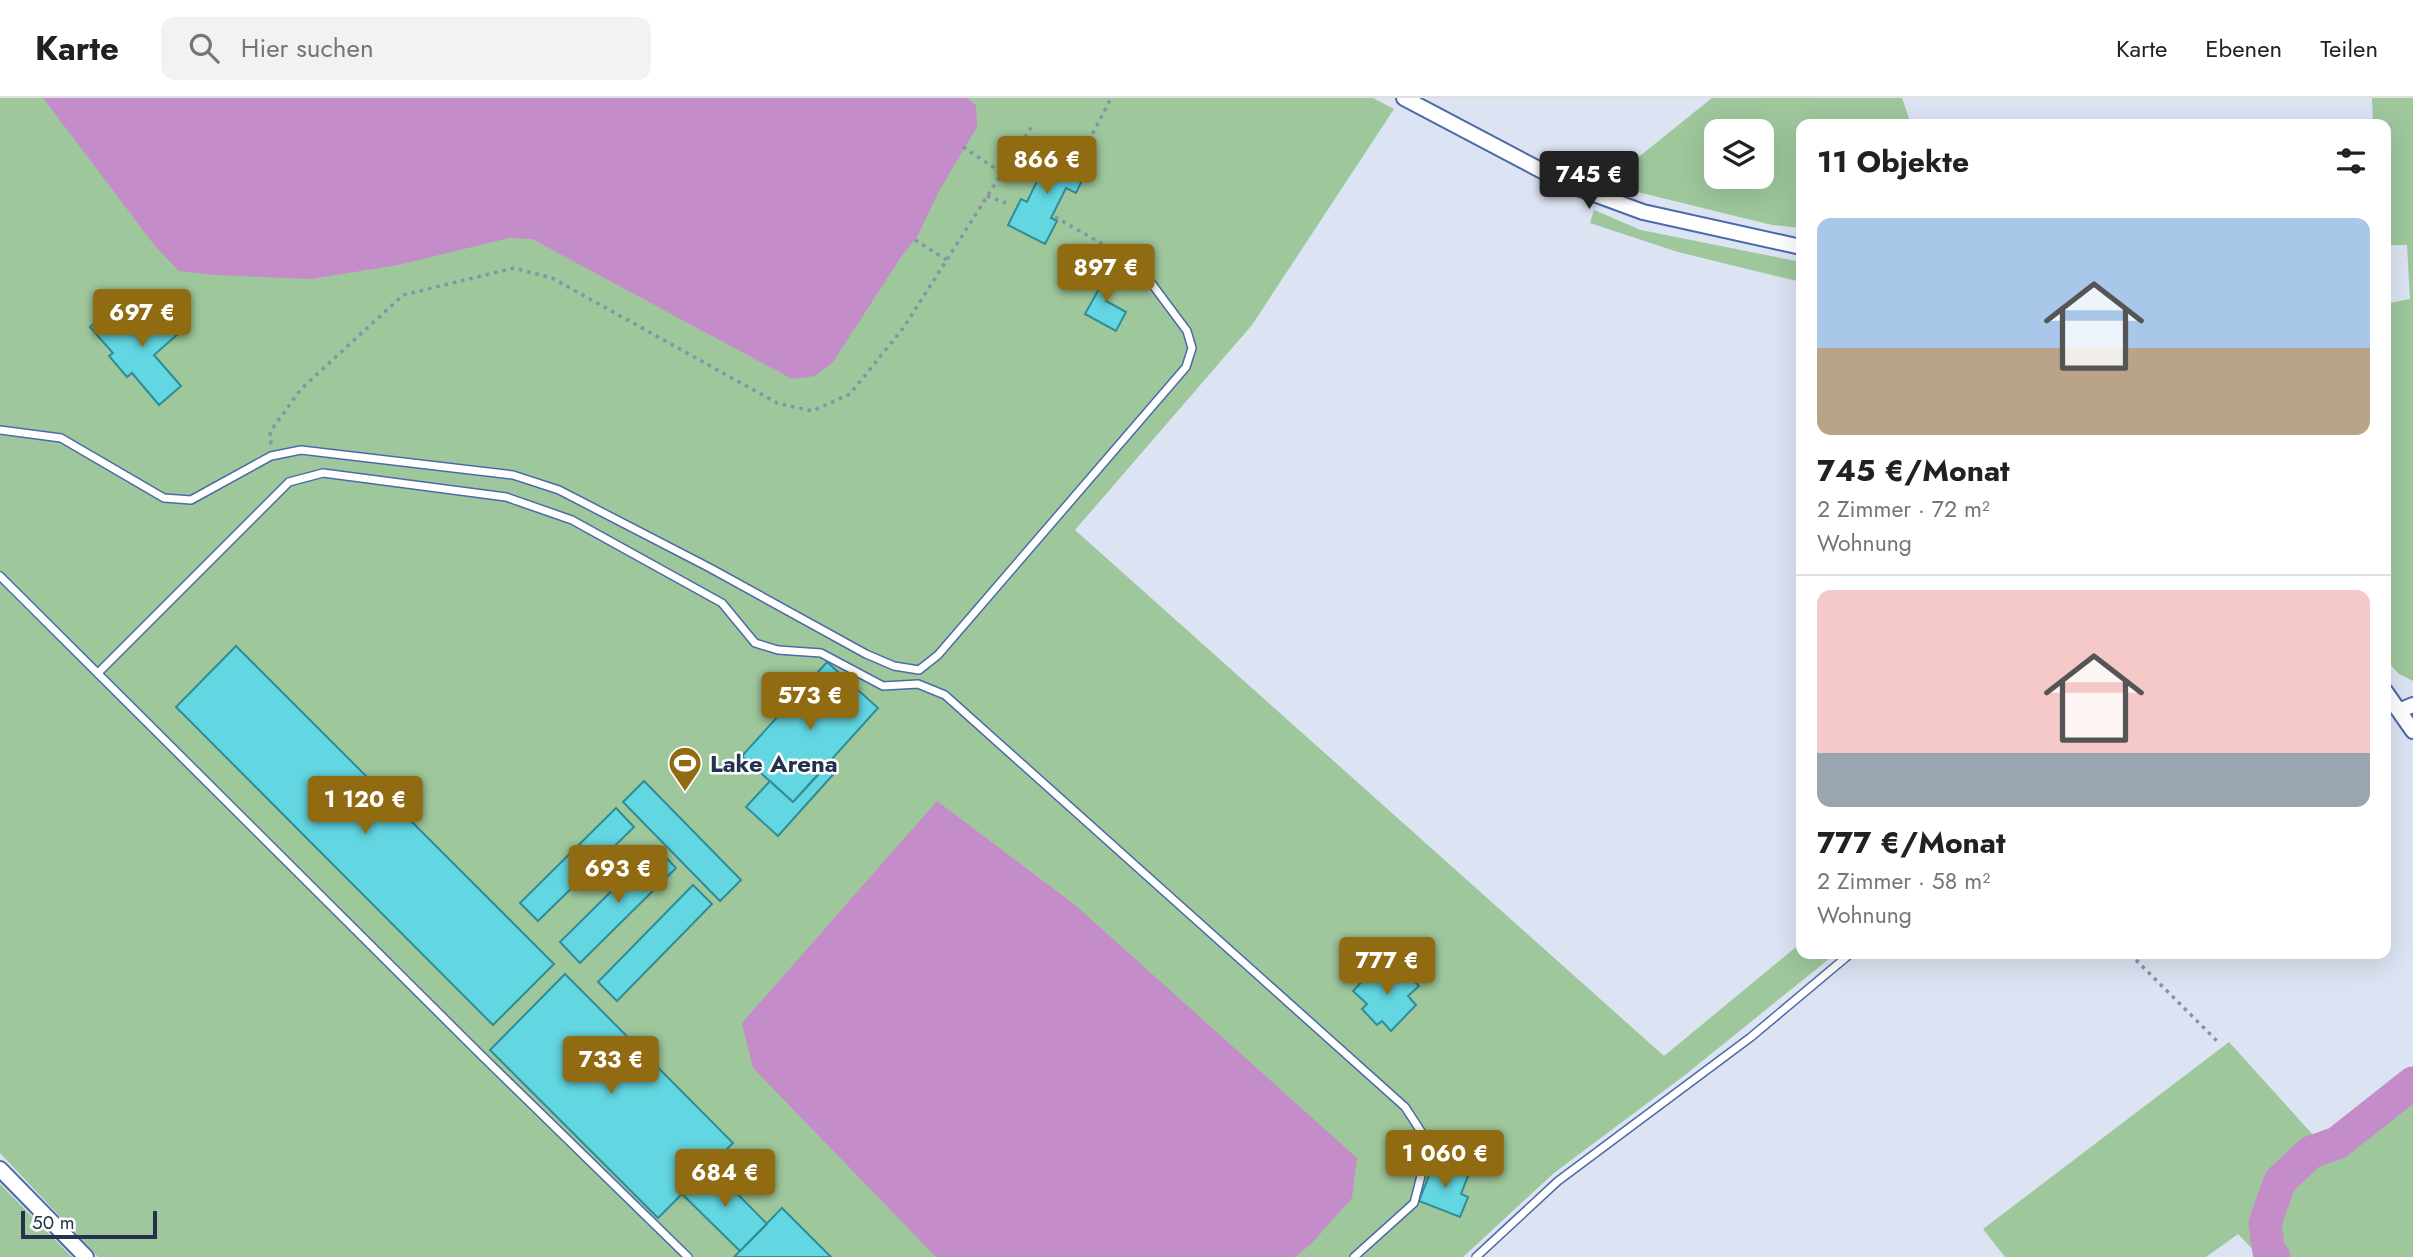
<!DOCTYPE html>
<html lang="de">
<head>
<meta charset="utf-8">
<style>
	:root { --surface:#fff; --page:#f2f2f2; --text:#202124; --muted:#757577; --line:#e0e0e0; --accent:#906b11 }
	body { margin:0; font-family:Jost,sans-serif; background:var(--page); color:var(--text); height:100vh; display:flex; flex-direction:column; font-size:26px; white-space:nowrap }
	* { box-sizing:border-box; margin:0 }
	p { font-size:23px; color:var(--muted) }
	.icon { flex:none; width:38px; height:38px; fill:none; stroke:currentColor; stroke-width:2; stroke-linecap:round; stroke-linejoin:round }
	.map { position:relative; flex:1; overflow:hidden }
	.sheet { position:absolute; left:1796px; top:21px; width:595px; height:840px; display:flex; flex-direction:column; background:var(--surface); border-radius:14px; box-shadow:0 7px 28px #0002 }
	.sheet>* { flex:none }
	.tools { position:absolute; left:1704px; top:21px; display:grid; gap:14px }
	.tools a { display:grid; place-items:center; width:70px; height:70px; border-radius:14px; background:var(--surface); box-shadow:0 7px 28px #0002; font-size:35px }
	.scale { position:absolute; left:21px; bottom:18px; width:136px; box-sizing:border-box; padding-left:7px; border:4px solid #24324e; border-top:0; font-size:19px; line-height:24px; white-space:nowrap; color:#24324e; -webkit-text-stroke:5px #fff; paint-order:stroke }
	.price { position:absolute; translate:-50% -60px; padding:0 16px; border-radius:7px; background:var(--accent); color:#fff; font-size:23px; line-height:46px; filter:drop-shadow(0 2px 4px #0008) }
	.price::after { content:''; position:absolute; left:50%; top:42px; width:21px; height:16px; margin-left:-10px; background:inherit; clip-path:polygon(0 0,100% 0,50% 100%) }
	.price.current { background:#222; color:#fff }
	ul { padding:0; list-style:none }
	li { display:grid; align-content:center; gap:14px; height:371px; padding:0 21px }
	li+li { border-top:2px solid var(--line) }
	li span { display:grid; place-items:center; height:217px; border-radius:14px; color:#555 }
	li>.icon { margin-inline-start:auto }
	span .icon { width:126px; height:126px; fill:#fffc; stroke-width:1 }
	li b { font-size:30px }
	h2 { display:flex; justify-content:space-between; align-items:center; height:84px; padding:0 21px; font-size:30px }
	header { display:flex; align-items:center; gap:42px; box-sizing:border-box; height:98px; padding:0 35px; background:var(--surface); border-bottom:2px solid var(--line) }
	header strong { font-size:33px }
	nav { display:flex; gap:38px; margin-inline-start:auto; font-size:24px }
	.search { width:490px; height:63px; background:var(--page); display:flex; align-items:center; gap:18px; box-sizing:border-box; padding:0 24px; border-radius:14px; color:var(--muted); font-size:26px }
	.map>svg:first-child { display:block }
	.green { fill:#9ec79c; fill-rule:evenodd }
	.water { fill:#c48dc9 }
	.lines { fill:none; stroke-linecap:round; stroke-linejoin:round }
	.river { stroke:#c48dc9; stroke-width:33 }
	.building { fill:#62d6e1; stroke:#318d95; stroke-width:2 }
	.lane-casing { stroke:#4b6aa9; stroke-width:10 }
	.street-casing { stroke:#4b6aa9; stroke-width:18 }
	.path { stroke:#8892a7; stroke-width:3.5; stroke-dasharray:3.5 5; stroke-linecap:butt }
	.lane { stroke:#fff; stroke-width:7 }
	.street { stroke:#fff; stroke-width:14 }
	.labels { text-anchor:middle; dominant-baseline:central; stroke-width:5; stroke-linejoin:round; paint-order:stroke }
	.poi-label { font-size:24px; font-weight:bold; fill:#24324e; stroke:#fff; text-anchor:start }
</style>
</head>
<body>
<header>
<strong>Karte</strong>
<div class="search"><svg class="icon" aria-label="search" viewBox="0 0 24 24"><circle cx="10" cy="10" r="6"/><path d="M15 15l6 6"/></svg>Hier suchen</div>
<nav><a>Karte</a><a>Ebenen</a><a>Teilen</a></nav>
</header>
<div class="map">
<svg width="2413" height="1159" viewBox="0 0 2413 1159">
	<rect width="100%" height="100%" fill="#dce3f2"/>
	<path class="green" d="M0,0H1373L1394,11L1252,227L1075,432L1664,958L1801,845V856H1835L1685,977L1554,1075L1463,1159H98L0,1055Z
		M1712,0H1902L1911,26H1801V130L1772,127L1605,86ZM1717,33H1762V79H1717Z
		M2372,0H2413V583L2399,576L2385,561V206L2410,201L2407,147H2385V26H2373Z
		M1594,112L1641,132L1801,164V184L1678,154L1590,125Z
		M2229,944L2313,1037L2339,1027L2413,978V1159H2260L2238,1136L2206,1159H2005L1983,1131Z
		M0,1086L72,1159H0Z"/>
	<path class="water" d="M43,0H967L976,7L977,29L939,93L917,139L901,159L833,264L815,278L792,281L532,141L509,140L398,167L311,181L215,177L179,173L155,148Z
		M937,703L1074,806L1357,1060L1352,1100L1311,1146L1295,1159H936L753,970L742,925Z"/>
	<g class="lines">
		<path class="river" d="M2274,1159L2269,1154L2265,1125L2280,1083L2311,1054L2337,1045L2413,985"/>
	</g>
	<path class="building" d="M1048,51L1087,72L1076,95L1066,90L1051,120L1057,123L1045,146L1008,127L1021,101L1027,104L1039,79L1034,77Z
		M1110,171L1120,176L1106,203L1126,214L1116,233L1085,216Z
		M167,207L186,229L154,257L181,288L159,307L132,275L127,279L109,258L113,255L90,229L112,210L135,236Z
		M236,548L554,866L493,927L176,609Z
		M827,564L878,610L793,704L742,658Z
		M830,664L838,671L778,738L746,709L770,683L793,704Z
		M644,683L741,782L720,803L623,704Z
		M616,710L634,729L538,823L520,805Z
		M656,749L676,770L580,865L560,844Z
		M693,787L712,806L617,903L598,884Z
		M1384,870L1397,882L1405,874L1419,888L1408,898L1416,907L1391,933L1382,923L1377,927L1362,911L1367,906L1353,893L1370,875Z
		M565,876L733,1045L658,1120L490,952Z
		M1434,1065L1468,1078L1461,1096L1468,1099L1460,1119L1419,1103Z
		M710,1068L767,1126L740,1153L682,1096Z
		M782,1110L831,1159H734Z"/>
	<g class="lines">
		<defs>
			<path id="lane" d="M0,332L61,340L164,400L191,402L271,358L301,352L513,377L559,392L710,470L866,556L894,568L919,572L938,557L1186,269L1192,250L1187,233L1149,182L1127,169
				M0,478L481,957L688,1159
				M98,575L289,384L323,375L506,399L572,422L722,505L755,545L778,552L821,555L883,588L918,586L945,597L1405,1009L1422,1035L1424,1066L1414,1105L1354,1159
				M1476,1159L1558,1083L1751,939L1850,856"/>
			<path id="street" d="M1404,0L1567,86L1643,114L1801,149
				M2385,593L2413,633
				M2399,613L2413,607
				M0,1071L86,1159"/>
		</defs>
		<use href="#lane" class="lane-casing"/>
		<use href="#street" class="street-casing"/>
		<path class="path" d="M963,49L1002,75
			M1077,66L1111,0
			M987,98L1011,107
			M1055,119L1106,148L1118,160
			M915,142L947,162
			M271,346L270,334L301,291L403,197L514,170L552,180L777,305L812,313L850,296L904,229L1032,28
			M2130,856L2219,945"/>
		<use href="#lane" class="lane"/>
		<use href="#street" class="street"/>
	</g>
	<defs>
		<symbol id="stadium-pin" viewBox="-11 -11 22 30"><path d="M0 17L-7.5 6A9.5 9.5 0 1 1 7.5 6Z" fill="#906b11" stroke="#fff"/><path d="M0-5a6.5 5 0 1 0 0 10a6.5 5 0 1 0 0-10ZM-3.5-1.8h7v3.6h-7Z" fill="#fff"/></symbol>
	</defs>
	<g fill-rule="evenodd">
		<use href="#stadium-pin" x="666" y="646" width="38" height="52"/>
	</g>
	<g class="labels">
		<g class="poi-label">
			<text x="710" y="665">Lake Arena</text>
		</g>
	</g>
</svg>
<div class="tools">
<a><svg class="icon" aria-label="layers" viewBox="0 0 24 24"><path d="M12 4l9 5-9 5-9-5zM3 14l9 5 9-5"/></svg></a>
</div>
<div class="scale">50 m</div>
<b class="price" style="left:1047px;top:98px">866 €</b>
<b class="price current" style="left:1589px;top:113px">745 €</b>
<b class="price" style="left:1106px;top:206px">897 €</b>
<b class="price" style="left:142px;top:251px">697 €</b>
<b class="price" style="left:810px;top:634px">573 €</b>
<b class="price" style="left:365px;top:738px">1 120 €</b>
<b class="price" style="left:618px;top:807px">693 €</b>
<b class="price" style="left:1387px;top:899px">777 €</b>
<b class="price" style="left:611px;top:998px">733 €</b>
<b class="price" style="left:1445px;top:1092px">1 060 €</b>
<b class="price" style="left:725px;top:1111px">684 €</b>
<section class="sheet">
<h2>11 Objekte<svg class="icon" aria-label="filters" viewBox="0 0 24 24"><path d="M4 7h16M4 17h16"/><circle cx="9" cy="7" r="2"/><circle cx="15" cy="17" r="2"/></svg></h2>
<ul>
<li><span style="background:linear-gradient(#a9c7e8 60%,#b9a48a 0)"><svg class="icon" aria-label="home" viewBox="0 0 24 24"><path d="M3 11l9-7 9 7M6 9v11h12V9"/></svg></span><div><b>745 €/Monat</b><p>2 Zimmer · 72 m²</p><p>Wohnung</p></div></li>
<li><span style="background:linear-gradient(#f6c9c9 75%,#9aa5b1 0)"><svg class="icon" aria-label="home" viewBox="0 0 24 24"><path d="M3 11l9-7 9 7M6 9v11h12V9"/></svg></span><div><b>777 €/Monat</b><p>2 Zimmer · 58 m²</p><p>Wohnung</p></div></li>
</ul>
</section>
</div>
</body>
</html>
